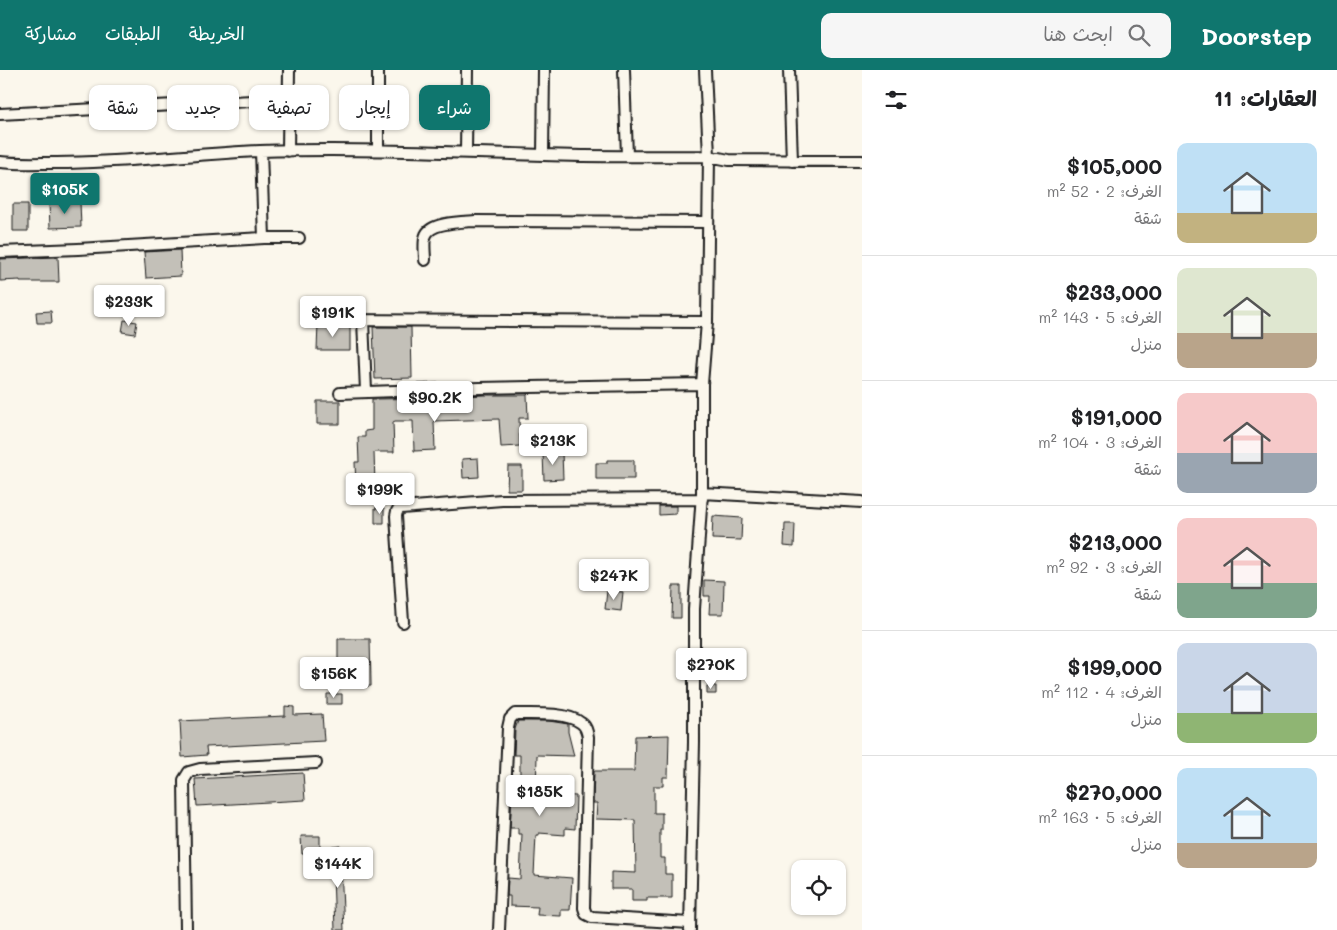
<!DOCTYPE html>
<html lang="ar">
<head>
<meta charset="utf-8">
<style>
	:root { --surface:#fff; --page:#f6f6f6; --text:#202124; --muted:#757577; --line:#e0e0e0; --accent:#0f766e }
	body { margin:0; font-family:Mali,"Playpen Sans Arabic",sans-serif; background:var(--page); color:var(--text); direction:rtl; height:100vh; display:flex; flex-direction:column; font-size:19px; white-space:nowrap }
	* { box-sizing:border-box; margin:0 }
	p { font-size:16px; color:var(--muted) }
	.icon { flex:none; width:28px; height:28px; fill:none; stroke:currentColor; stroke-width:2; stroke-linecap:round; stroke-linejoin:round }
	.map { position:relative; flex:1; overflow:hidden; direction:ltr }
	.side { display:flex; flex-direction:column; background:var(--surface); width:475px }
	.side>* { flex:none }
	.banner { position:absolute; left:15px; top:15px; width:475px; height:45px; direction:rtl; display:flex; gap:10px }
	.tools { position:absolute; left:791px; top:790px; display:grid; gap:10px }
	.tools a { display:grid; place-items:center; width:55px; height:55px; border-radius:10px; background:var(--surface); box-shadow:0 1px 4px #0004; font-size:25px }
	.price { position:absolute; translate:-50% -42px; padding:0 11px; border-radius:5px; background:#fff; color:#222; font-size:16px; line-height:32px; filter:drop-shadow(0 1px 2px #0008) }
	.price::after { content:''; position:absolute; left:50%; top:30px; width:15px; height:11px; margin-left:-8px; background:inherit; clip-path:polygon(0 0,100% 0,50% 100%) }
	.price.on { background:var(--accent); color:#fff }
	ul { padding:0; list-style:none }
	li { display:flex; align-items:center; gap:15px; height:125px; padding:0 20px }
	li+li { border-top:1px solid var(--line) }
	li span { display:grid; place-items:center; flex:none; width:140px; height:100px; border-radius:10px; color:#555 }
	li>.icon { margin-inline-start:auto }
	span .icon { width:60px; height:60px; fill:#fffc; stroke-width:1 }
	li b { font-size:21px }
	h2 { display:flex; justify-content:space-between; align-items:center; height:60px; padding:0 20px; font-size:21px }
	.chip { padding:0 18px; border-radius:10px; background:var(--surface); box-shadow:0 1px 4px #0004; font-size:18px; line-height:45px }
	.chip.on { background:var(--accent); color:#fff }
	header { display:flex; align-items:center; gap:30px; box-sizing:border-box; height:70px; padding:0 25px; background:var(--accent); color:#fff }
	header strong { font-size:24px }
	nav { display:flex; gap:28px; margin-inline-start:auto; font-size:18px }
	.search { width:350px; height:45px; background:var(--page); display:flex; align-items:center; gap:12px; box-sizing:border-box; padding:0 18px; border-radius:10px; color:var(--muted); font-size:19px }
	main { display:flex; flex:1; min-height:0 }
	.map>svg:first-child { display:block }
	.building { fill:#c3c0b8; stroke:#1c1c1c }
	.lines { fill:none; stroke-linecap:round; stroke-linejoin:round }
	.street-casing { stroke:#1c1c1c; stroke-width:14 }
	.street { stroke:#fbf7ec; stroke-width:10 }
</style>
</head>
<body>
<header>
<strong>Doorstep</strong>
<div class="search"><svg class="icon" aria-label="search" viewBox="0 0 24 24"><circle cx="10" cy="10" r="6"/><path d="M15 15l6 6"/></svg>ابحث هنا</div>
<nav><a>الخريطة</a><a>الطبقات</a><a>مشاركة</a></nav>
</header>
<main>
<section class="side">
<h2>العقارات: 11<svg class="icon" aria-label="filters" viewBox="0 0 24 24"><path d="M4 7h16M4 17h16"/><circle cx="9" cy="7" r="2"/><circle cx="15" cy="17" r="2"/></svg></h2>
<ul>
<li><span style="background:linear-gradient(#bfe0f5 70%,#c2b280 0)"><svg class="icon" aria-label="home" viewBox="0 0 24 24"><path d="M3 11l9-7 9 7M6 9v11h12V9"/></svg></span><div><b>$105,000</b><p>الغرف: 2 · 52 m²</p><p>شقة</p></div></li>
<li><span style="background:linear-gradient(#dfe7d0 65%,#b9a48a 0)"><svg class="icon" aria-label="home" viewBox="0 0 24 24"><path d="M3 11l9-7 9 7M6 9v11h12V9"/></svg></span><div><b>$233,000</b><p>الغرف: 5 · 143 m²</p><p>منزل</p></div></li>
<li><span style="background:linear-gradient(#f6c9c9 60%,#9aa5b1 0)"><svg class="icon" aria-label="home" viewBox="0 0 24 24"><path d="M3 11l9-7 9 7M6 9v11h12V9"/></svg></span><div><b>$191,000</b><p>الغرف: 3 · 104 m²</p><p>شقة</p></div></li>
<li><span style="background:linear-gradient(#f6c9c9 65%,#7fa58c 0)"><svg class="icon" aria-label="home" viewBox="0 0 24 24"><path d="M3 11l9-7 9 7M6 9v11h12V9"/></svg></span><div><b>$213,000</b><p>الغرف: 3 · 92 m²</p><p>شقة</p></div></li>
<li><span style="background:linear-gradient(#c9d6e8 70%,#8fb573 0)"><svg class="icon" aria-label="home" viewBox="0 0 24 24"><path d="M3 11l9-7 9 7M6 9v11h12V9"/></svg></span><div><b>$199,000</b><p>الغرف: 4 · 112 m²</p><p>منزل</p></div></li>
<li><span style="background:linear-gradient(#bfe0f5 75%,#b9a48a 0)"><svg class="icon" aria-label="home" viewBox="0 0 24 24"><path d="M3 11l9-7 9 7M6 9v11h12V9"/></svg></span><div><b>$270,000</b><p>الغرف: 5 · 163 m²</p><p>منزل</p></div></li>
</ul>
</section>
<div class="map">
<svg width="862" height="860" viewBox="0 0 862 860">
	<rect width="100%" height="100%" fill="#fbf7ec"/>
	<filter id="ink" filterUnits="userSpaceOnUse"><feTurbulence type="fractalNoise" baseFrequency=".02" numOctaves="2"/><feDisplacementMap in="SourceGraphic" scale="10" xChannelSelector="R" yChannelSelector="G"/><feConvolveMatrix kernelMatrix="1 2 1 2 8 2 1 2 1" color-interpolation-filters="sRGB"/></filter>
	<g filter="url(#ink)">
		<path class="building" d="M80,132L81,157L50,158L49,133Z
			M13,134H28V161H13Z
			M180,180L181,206L146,208L144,182Z
			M58,187L59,212H20V210L0,211V189Z
			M51,241L52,253H37L36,242Z
			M124,250L137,252L135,264L122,262Z
			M318,253H328L334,257H350V280H317Z
			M373,257H411L412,308L375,309Z
			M484,325H527L528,348H519L520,376L501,377L499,349L434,351L435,380L414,381L413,351H395L393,352L394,382H374L375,415L356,416L355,392H359L358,367H365V361L372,360V329L445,328V327Z
			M317,331H340V354H317Z
			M543,383H562L563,409L544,410Z
			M478,388L479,407L463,408L462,389Z
			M607,390H634V409H596V393H607Z
			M508,396H522V420H507Z
			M659,436H676V444L659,445Z
			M375,438H384V453H375Z
			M713,446L742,448L741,470L712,469Z
			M785,454H795L794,477L784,476Z
			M704,510L724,511L723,544H709L710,526H704Z
			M673,516H681V548H672Z
			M607,521L623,522L621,541L605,539Z
			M338,569H370L371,616L338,617Z
			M707,616H716V624H707Z
			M327,624H342V634H327Z
			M285,636L294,637V645L322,644L324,671L206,677L207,685L182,687L180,651L285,646Z
			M518,651H549L568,654V662L574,686L537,685L536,724L576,726L575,759L565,758V765L539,763V765H536L534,805L572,808L570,840H561V846L537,845L538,837L510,836V826H507L508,808L520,809L522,764H518V758H510L512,725L515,726L516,705H520V685H514L515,659Z
			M669,665L668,707H663V716H654V743H662V760H660V788H665V804H672V828H647V831H632V819H611V802L636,803L635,750L596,749L597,733H593L594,701H634L635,666Z
			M303,703L305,730L197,736L195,709Z
			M301,766H320V784H302Z
			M340,776L344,860H335L332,777Z"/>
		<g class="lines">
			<defs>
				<path id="street" d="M624,0L627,86
					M789,0L792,91
					M0,44L289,29
					M378,80V0
					M261,81L264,168
					M288,81L289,0
					M466,82L467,0
					M543,85L544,0
					M0,92C18,94 38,93 57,93C125,93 192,84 260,81C354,78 448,82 543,85C598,87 653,86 709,86L705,0
					M0,182L78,179L264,168H299
					M425,190C425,183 423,171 426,165C431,152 463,152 475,151L708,152
					M334,250L707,252
					M363,250L366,321
					M340,323L480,318L702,314
					M702,423L862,432
					M403,552L396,446L397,441L401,438L502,430L702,429
					M186,860L184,710L189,702L200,699L316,693
					M499,860L508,658L510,649L515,644C532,644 568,642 581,653C586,656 587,661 588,667L584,838L586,844L592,847L690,853
					M690,860L694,672V539L702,423V314L707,252L709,86L729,90L862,91"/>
			</defs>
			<use href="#street" class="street-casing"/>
			<use href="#street" class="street"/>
		</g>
	</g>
</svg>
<div class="tools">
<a><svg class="icon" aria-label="locate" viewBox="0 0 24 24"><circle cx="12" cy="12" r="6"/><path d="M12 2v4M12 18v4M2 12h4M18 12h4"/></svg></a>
</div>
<b class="price on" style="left:65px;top:145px">$105K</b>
<b class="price" style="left:129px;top:257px">$233K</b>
<b class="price" style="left:333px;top:268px">$191K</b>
<b class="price" style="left:435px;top:353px">$90.2K</b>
<b class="price" style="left:553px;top:396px">$213K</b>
<b class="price" style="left:380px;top:445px">$199K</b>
<b class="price" style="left:614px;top:531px">$247K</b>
<b class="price" style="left:711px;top:620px">$270K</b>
<b class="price" style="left:334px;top:629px">$156K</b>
<b class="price" style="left:540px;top:747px">$185K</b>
<b class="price" style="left:338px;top:819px">$144K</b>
<div class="banner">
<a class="chip on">شراء</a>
<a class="chip">إيجار</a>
<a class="chip">تصفية</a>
<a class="chip">جديد</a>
<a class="chip">شقة</a>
</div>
</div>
</main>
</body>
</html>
